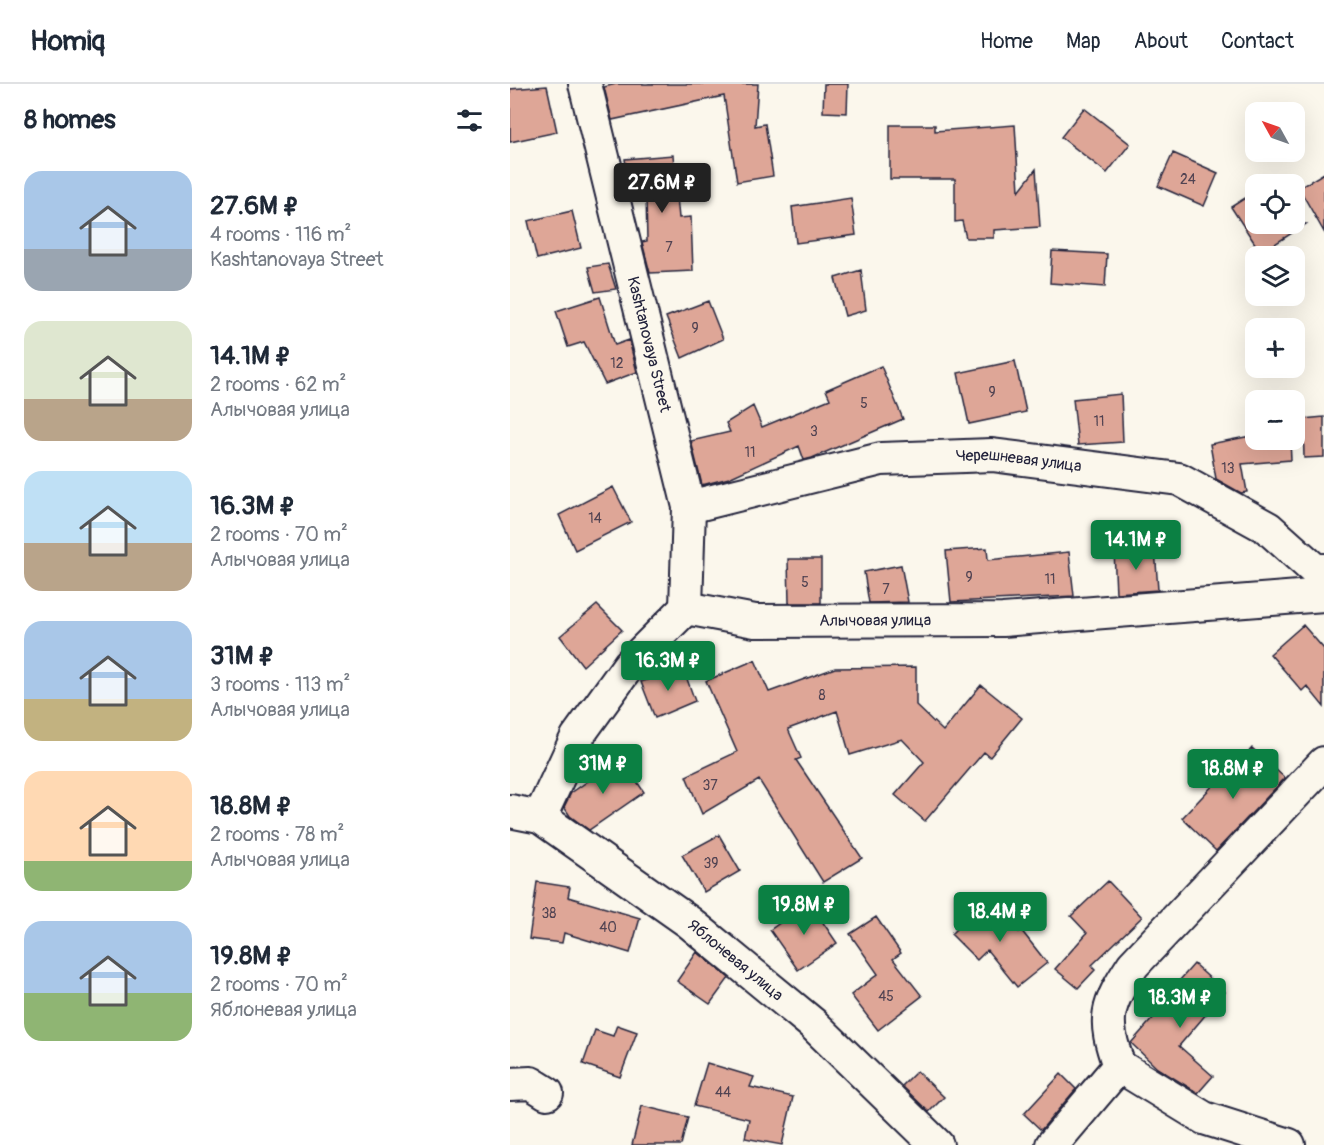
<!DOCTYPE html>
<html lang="en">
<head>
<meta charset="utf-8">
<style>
	:root { --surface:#fff; --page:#f2f2f3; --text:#1f2937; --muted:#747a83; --line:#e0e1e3; --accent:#0b8043 }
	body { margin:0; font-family:Pangolin,sans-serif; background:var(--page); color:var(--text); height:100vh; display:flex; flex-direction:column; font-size:22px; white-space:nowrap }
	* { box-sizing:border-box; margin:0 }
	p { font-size:20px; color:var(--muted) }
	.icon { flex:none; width:33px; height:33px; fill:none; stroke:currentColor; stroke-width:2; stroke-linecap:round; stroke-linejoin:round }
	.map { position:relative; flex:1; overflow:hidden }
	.drawer { display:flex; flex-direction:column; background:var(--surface); width:510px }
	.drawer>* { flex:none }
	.needle { width:39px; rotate:310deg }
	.controls { position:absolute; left:735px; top:18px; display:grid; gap:12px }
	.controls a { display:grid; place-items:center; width:60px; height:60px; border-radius:12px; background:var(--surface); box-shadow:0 6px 24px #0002; font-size:30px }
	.price { position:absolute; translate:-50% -51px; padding:0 14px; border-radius:6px; background:var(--accent); color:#fff; font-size:20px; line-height:39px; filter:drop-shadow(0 2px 3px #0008) }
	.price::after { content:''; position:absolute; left:50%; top:36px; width:18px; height:14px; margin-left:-9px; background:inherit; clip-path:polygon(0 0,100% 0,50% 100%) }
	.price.current { background:#222; color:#fff }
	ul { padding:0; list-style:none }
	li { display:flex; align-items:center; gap:18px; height:150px; padding:0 24px }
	li span { display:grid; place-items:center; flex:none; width:168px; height:120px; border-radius:18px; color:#555 }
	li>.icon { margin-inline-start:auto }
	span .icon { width:72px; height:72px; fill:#fffc; stroke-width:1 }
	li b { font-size:26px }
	h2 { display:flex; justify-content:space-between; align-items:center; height:72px; padding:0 24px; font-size:26px }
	header { display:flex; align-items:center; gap:36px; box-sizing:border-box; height:84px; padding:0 30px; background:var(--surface); border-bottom:2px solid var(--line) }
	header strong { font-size:28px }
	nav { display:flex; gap:33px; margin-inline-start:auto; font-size:21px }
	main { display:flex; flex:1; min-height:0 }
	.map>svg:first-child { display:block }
	.building { fill:#dea697; stroke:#22223b; stroke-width:1.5 }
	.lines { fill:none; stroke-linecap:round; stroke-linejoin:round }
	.minor-casing { stroke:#22223b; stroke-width:36 }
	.minor { stroke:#fbf7ec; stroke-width:32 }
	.labels { text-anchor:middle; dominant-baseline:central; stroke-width:6; stroke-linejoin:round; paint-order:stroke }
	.number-label { font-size:14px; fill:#514352 }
	.street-label { font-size:16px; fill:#22223b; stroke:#fbf7ec }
</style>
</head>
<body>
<header>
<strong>Homiq</strong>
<nav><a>Home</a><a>Map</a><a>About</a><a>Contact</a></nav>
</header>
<main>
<section class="drawer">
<h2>8 homes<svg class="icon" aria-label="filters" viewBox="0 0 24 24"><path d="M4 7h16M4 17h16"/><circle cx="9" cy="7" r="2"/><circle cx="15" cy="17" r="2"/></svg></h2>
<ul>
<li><span style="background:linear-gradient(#a9c7e8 65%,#9aa5b1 0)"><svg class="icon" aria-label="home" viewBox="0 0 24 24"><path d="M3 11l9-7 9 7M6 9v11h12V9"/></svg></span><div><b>27.6M ₽</b><p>4 rooms · 116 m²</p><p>Kashtanovaya Street</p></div></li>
<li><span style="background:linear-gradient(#dfe7d0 65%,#b9a48a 0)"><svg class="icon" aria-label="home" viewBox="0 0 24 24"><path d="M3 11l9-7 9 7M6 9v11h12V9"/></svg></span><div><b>14.1M ₽</b><p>2 rooms · 62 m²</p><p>Алычовая улица</p></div></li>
<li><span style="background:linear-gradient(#bfe0f5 60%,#b9a48a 0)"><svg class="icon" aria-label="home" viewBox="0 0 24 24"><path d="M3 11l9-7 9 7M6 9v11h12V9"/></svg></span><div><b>16.3M ₽</b><p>2 rooms · 70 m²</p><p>Алычовая улица</p></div></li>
<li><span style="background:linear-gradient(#a9c7e8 65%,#c2b280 0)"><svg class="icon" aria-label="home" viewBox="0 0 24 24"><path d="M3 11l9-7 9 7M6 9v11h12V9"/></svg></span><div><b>31M ₽</b><p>3 rooms · 113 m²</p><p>Алычовая улица</p></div></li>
<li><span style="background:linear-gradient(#ffd9b3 75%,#8fb573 0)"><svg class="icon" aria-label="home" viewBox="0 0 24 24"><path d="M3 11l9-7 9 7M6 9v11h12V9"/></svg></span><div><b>18.8M ₽</b><p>2 rooms · 78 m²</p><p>Алычовая улица</p></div></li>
<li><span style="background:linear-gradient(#a9c7e8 60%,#8fb573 0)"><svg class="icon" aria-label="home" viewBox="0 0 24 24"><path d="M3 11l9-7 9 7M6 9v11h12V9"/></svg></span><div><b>19.8M ₽</b><p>2 rooms · 70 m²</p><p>Яблоневая улица</p></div></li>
</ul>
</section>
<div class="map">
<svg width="814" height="1061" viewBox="0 0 814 1061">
	<rect width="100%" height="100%" fill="#fbf7ec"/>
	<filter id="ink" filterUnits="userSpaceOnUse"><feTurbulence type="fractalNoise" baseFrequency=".0167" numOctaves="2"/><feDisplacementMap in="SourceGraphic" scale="12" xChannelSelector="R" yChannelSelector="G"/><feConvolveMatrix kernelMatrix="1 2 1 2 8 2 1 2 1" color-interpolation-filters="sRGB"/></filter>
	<g filter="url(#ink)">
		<path class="building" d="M106,0H248L245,42L255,40L263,92L227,98L214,12L102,36L94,3Z
			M314,0H338L337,29L313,28Z
			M37,2L47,48L0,58V5Z
			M574,24L620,60L597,89L551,53Z
			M380,41H425V47L505,41L509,107L526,85L530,143L484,146V154H456L452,137L445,138V95H380Z
			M663,69L708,89L694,122L648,102Z
			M163,71L169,134L181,133L183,187L140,189L132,158L137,157L136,112L121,113L115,75Z
			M814,89V148L789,104Z
			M746,107V140H796L751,169L721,123Z
			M341,114L346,151L286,159L282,123Z
			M62,127L71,164L27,175L18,137Z
			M542,167L597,170L595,203L540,199Z
			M98,180L106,205L85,208L78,183Z
			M351,186L356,226L335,232L325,194Z
			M90,213L105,261L119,256L127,288L95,300L74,258L58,263L46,227Z
			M198,217L213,255L172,274L156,233Z
			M505,277L516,328L459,340L448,289Z
			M371,282L393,335L302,374L294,376L289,362L219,394L192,401L181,357L220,348L216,339L243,322L252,343L320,315L316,306Z
			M611,310L613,358L568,361L563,315Z
			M814,333V373L794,374L793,335Z
			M746,351V356H780L781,376L732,380L737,408L731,409L706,395L700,360Z
			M103,403L121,438L65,466L49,431Z
			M477,464L478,476L559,468L564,512L441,518L436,467Z
			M645,465L648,506L606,509L604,467Z
			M278,475H311V519H279Z
			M391,481L398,518L359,519L354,488Z
			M87,521L112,546L73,582L50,552Z
			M793,541L814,565V623L797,602L792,607L760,570Z
			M245,576L259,608L325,584L406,583V621L433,647L471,601L512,634L480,673L474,668L415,737L385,711L414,678L392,655L340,671L327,627L278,645L291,674L286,676L352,774L313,798L249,696L192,730L176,692L227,668L196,597Z
			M173,584L185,617L145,634L131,598Z
			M742,664L775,694L706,767L672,734L708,696L711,699Z
			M111,674L134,708L79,746L60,732L54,723L61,709Z
			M209,751L230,787L194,808L172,771Z
			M598,797L632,833L581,882L585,886L568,904L545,885L577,849L561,832Z
			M27,798L60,803L58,813L130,834L120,869L54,849L52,859L19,855Z
			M476,816L509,848L511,846L537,879L507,903L477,866L467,876L441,850Z
			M299,818L327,859L288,886L260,846Z
			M366,833L391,869L383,875L412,912L368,946L341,911L368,890L340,850Z
			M187,868L219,894L200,920L167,897Z
			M684,880L715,908L669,962L703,992L688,1009L647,984L621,959L652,924L648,921Z
			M107,941L127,948L110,993L73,980L85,946L103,952Z
			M197,979L244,993L240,1003L283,1013L272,1061L235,1054L239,1035L184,1022Z
			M407,987L434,1013L419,1028L392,1002Z
			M551,990L566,1005L531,1046L514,1030Z
			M132,1022L178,1033L171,1061H122Z"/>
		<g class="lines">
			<defs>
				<g id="minor">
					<path id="s1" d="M75,0L179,423L176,524"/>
					<path id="s2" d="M179,423L371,375L482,371L669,395L758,444L806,487L814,486"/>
					<path id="s3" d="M0,727L30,733L179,838L303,940L427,1061"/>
					<path id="s4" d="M30,733L67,653L119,581L176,524L245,537L493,536L814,511"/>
					<path d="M609,982L694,1034L779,1061"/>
					<path d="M0,1000L21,999L37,1009"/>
					<path d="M542,1061L609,982C592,934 596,923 623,881L814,679"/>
				</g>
			</defs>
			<use href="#minor" class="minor-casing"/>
			<use href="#minor" class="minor"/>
		</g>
	</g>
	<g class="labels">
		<g class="number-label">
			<text x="678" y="95">24</text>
			<text x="159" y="163">7</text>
			<text x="185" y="244">9</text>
			<text x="107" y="279">12</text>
			<text x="482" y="308">9</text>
			<text x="354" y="319">5</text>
			<text x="589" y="337">11</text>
			<text x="304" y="347">3</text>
			<text x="240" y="368">11</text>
			<text x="718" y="384">13</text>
			<text x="85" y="434">14</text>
			<text x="459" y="493">9</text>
			<text x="540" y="495">11</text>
			<text x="295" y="498">5</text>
			<text x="376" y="505">7</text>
			<text x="312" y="611">8</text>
			<text x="200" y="701">37</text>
			<text x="201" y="779">39</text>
			<text x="39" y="829">38</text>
			<text x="98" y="843">40</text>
			<text x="376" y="912">45</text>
			<text x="213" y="1008">44</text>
		</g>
		<g class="street-label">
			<text stroke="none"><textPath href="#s1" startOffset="268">Kashtanovaya Street</textPath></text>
			<text stroke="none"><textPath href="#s2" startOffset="336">Черешневая улица</textPath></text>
			<text stroke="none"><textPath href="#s4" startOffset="448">Алычовая улица</textPath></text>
			<text stroke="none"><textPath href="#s3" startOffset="273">Яблоневая улица</textPath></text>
		</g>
	</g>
</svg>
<div class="controls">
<a><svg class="needle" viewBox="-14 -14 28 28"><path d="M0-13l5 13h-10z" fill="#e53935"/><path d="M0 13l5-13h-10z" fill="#747a83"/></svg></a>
<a><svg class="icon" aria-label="locate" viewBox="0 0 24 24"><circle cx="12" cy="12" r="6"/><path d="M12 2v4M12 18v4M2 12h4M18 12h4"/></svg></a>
<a><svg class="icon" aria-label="layers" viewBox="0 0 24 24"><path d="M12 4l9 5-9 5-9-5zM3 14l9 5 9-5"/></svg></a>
<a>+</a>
<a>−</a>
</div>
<b class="price current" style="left:152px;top:130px">27.6M ₽</b>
<b class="price" style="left:626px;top:487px">14.1M ₽</b>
<b class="price" style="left:158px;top:608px">16.3M ₽</b>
<b class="price" style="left:93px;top:711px">31M ₽</b>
<b class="price" style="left:723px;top:716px">18.8M ₽</b>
<b class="price" style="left:294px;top:852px">19.8M ₽</b>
<b class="price" style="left:490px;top:859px">18.4M ₽</b>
<b class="price" style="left:670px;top:945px">18.3M ₽</b>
</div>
</main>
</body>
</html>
